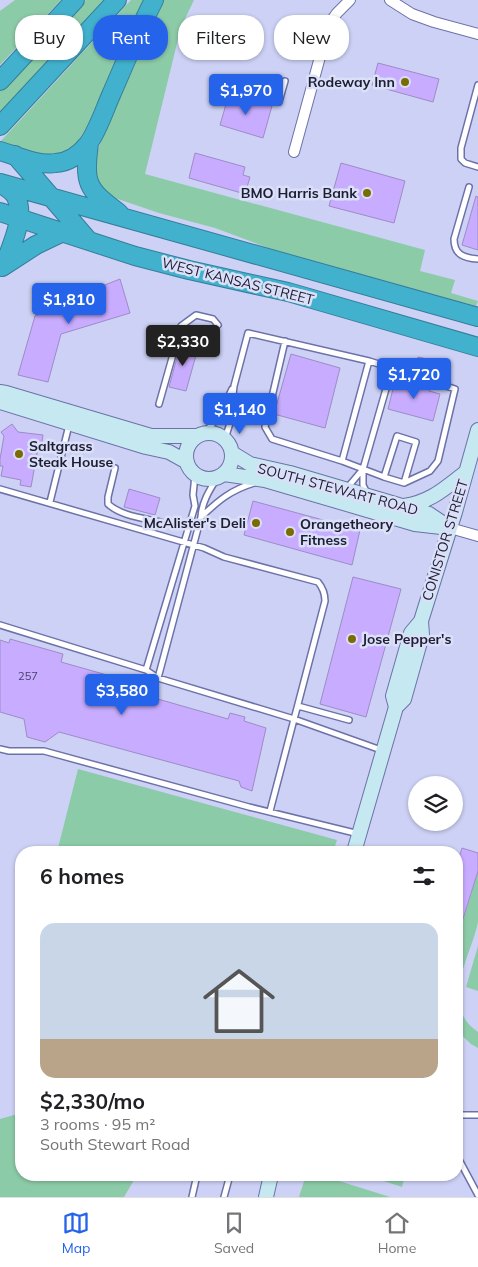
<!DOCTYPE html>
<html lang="en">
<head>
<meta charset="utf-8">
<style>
	:root { --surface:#fff; --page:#f2f2f2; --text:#202124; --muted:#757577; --line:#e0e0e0; --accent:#2563eb }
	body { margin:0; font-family:Mulish,sans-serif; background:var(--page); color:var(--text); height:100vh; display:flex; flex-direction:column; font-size:19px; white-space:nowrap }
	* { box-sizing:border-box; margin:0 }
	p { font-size:16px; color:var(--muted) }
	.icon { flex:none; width:28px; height:28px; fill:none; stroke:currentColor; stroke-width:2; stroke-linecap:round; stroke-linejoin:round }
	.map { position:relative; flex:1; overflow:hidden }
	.panel { position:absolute; left:15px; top:846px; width:448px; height:335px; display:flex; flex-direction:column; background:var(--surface); border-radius:20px; box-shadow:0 1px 4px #0004 }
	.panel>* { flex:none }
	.top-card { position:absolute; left:15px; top:15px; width:449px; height:45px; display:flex; gap:10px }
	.fabs { position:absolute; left:408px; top:776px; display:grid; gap:10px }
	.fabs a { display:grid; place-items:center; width:55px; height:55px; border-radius:50%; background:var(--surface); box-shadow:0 1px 4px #0004; font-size:25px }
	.price { position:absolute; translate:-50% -42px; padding:0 11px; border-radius:5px; background:var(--accent); color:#fff; font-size:16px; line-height:32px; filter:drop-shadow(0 1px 2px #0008) }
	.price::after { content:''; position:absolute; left:50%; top:30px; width:15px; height:11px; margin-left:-8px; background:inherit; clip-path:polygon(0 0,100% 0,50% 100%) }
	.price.active { background:#222; color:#fff }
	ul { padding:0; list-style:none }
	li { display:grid; align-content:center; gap:10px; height:265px; padding:0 25px }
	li+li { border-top:1px solid var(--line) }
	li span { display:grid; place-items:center; height:155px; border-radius:15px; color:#555 }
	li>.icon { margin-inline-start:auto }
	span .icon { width:90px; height:90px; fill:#fffc; stroke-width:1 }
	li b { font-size:21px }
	h2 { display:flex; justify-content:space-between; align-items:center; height:60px; padding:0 25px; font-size:21px }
	.tag { padding:0 18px; border-radius:20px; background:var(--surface); box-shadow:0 1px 4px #0004; font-size:18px; line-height:45px }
	.tag.active { background:var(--accent); color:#fff }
	.tabs { display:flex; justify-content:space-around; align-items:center; height:70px; border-top:1px solid var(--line); background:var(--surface); font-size:14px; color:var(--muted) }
	.tabs a { display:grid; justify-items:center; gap:2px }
	.tabs .active { color:var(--accent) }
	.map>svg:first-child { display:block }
	.green { fill:#8ccba8 }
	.building { fill:#c8acff; stroke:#9e8cc4 }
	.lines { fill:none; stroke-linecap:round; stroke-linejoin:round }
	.lane-casing { stroke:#6c72a8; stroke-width:8 }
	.street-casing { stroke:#6c72a8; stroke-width:12 }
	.secondary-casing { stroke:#6c72a8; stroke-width:16 }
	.highway-casing { stroke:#357e98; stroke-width:20 }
	.lane { stroke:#fff; stroke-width:5 }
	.street { stroke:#fff; stroke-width:10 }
	.secondary { stroke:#c6e8f0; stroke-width:14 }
	.highway { stroke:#42b1ce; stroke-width:18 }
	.poi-dot { fill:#7a6b03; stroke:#dbdff7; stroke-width:2 }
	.labels { text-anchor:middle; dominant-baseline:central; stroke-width:5; stroke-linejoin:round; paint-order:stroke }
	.number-label { font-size:11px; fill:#474267 }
	.poi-label { font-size:14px; font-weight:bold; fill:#1c1e34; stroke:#dbdff7; text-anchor:end }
	.street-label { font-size:14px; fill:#1c1e34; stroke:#dbdff7 }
</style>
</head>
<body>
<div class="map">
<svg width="478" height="1197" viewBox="0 0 478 1197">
	<rect width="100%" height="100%" fill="#ccd1f5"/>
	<path class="green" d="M15,0H61L0,65V11Z
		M86,0H105L0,113V91Z
		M131,0H147L129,34L89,123L78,141L64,152L51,156L29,153L0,142Z
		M164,0H194L181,27L145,174L425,250L420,271L455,280L451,293L478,301L476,306L274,250L215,228L159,213L112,197L100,190L91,174L93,162L106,129Z
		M78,769L337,840L333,852H57Z
		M478,871C478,887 478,906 478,922C471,957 438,1005 478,1032V1048L471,1044L456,1030V944Z
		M478,946V991L466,987Z
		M21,1113V1175H137L124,1197H0V1119Z
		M306,1175H320L390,1197H299Z
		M365,1175H405L402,1187Z"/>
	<path class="building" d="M378,63L439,79L433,102L372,85Z
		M229,94L272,106L263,138L220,125Z
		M195,153L245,167L243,175L250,177L245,194L189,178Z
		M341,163L405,181L394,223L329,206Z
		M476,196L478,197V250L462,245Z
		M120,279L130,313L61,334L48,382L18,375L35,316L45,312L44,309Z
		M181,343L198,348L186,391L169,387Z
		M291,354L340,368L325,428L274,414Z
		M418,357L436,361L432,377L414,371Z
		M412,379L430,385L429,391L440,394L433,421L388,409L395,381L410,384Z
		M12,424L18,432L43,435L41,448H38L31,487L20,485L21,480L1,476L3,466H0V459L4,436L1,432Z
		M129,489L160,498L155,515L124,507Z
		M253,501L360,530L352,565L244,535Z
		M353,577L401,589L366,717L320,704Z
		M10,639L63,654L61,662L107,675L105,684L228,719L230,713L245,717L244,721L266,728L252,791L241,787L239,781L59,732L45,742L27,737L24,719L0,712V640L9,643Z
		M462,848L478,853V871L458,935H456V867Z"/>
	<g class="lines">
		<defs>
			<path id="lane" d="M478,85L461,148V159L465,163L478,167
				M221,87L279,102L285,81
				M469,187L454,239C454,255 464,258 478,259
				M392,368L455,389L438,461L430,471L404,483L384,477L397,436L416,442L404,483
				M159,404L181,326L196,315L213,319L218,325
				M204,433L218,418L232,389
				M225,439L230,423L234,386L248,333L369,361L342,461L272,439L265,427L285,341
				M342,461L363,469L392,368L369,361
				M115,468L108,497V504C121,516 143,518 160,522
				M363,469L384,477
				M347,488L363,469V485L367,493
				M0,489L204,548L224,557L318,582C323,588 325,593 325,601L270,811
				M50,502L69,425
				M201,517C219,500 231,490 254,483
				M0,625L146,670L158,678L294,719L381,750
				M146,670L195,506L193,495L195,475
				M158,678L201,517C202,502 209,491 217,478
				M298,706L349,720
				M0,749L9,751H44L249,807L359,834
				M456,1115H478
				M456,1128L459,1116
				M456,1154L478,1195
				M192,1197L197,1175
				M224,1197L230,1175"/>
			<path id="street" d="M390,0L412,14L434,22L478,34
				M294,152L329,24L337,13L350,0
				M450,528L478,536"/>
			<path id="secondary" d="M0,392L6,393L151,436H197
				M0,402L146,447L169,452L187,462
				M186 456a23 23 0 1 1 46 0a23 23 0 1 1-46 0Z
				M232,453L250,464L290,473L429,514L447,526
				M224,474L265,480L415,524L450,528
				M404,506C431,502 445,488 466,472
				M396,707L393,696L411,633L421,621
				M354,852L396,707L404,699L422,635L421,621L455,512L478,430
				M266,1197L271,1175"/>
			<path id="highway" d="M0,81L75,0
				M0,126L117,0
				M89,143C84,183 86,189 119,213
				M0,151C17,156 38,166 56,163C69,162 80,154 88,144C98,130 104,111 111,95C125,63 138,31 154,0
				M15,155L88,240
				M0,183L478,317
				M1,184C7,188 13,191 16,197C26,217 11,245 5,264
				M0,212L135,256L189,270L288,292L478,347
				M2,267L36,245L63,232"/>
		</defs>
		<use href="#lane" class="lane-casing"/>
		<use href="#street" class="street-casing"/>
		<use href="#secondary" class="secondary-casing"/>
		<use href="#highway" class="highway-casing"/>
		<use href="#lane" class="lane"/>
		<use href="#street" class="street"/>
		<use href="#secondary" class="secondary"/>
		<use href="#highway" class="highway"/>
	</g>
	<g class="poi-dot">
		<circle cx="405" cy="82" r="5"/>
		<circle cx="367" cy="193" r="5"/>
		<circle cx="19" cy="454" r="5"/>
		<circle cx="256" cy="523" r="5"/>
		<circle cx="290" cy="532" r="5"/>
		<circle cx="352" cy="639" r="5"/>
	</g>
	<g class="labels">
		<g class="number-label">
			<text x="28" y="676">257</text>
		</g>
		<g class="poi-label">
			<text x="395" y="82">Rodeway Inn</text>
			<text x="357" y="193">BMO Harris Bank</text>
			<text x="29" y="446" text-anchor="start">Saltgrass<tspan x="29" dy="16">Steak House</tspan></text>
			<text x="246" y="523">McAlister's Deli</text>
			<text x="300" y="524" text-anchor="start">Orangetheory<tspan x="300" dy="16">Fitness</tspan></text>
			<text x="362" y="639" text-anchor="start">Jose Pepper's</text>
		</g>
		<g class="street-label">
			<text transform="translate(238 281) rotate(14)">WEST KANSAS STREET</text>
			<text transform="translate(338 489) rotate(15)">SOUTH STEWART ROAD</text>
			<text transform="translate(445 540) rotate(-73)">CONISTOR STREET</text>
		</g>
	</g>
</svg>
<div class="fabs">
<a><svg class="icon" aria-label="layers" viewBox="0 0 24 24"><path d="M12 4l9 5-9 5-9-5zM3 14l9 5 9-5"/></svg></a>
</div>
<b class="price" style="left:246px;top:116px">$1,970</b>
<b class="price" style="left:69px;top:325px">$1,810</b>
<b class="price active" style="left:183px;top:367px">$2,330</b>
<b class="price" style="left:414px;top:400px">$1,720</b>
<b class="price" style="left:240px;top:435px">$1,140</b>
<b class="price" style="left:122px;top:716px">$3,580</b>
<div class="top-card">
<a class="tag">Buy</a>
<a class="tag active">Rent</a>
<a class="tag">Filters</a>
<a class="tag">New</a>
</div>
<section class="panel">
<h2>6 homes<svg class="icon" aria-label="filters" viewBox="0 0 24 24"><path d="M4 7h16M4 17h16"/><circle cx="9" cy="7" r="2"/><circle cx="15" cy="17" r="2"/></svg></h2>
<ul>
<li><span style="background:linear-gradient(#c9d6e8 75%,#b9a48a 0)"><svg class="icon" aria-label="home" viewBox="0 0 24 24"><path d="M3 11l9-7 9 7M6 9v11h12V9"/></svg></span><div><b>$2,330/mo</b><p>3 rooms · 95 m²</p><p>South Stewart Road</p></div></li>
</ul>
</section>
</div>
<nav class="tabs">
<a class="active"><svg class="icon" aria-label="map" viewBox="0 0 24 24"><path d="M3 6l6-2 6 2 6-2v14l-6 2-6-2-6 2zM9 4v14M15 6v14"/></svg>Map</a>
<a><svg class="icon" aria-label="saved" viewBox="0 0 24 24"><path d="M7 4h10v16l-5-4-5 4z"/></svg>Saved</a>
<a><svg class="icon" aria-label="home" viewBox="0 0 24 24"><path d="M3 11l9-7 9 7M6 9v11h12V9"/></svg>Home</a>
</nav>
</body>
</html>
